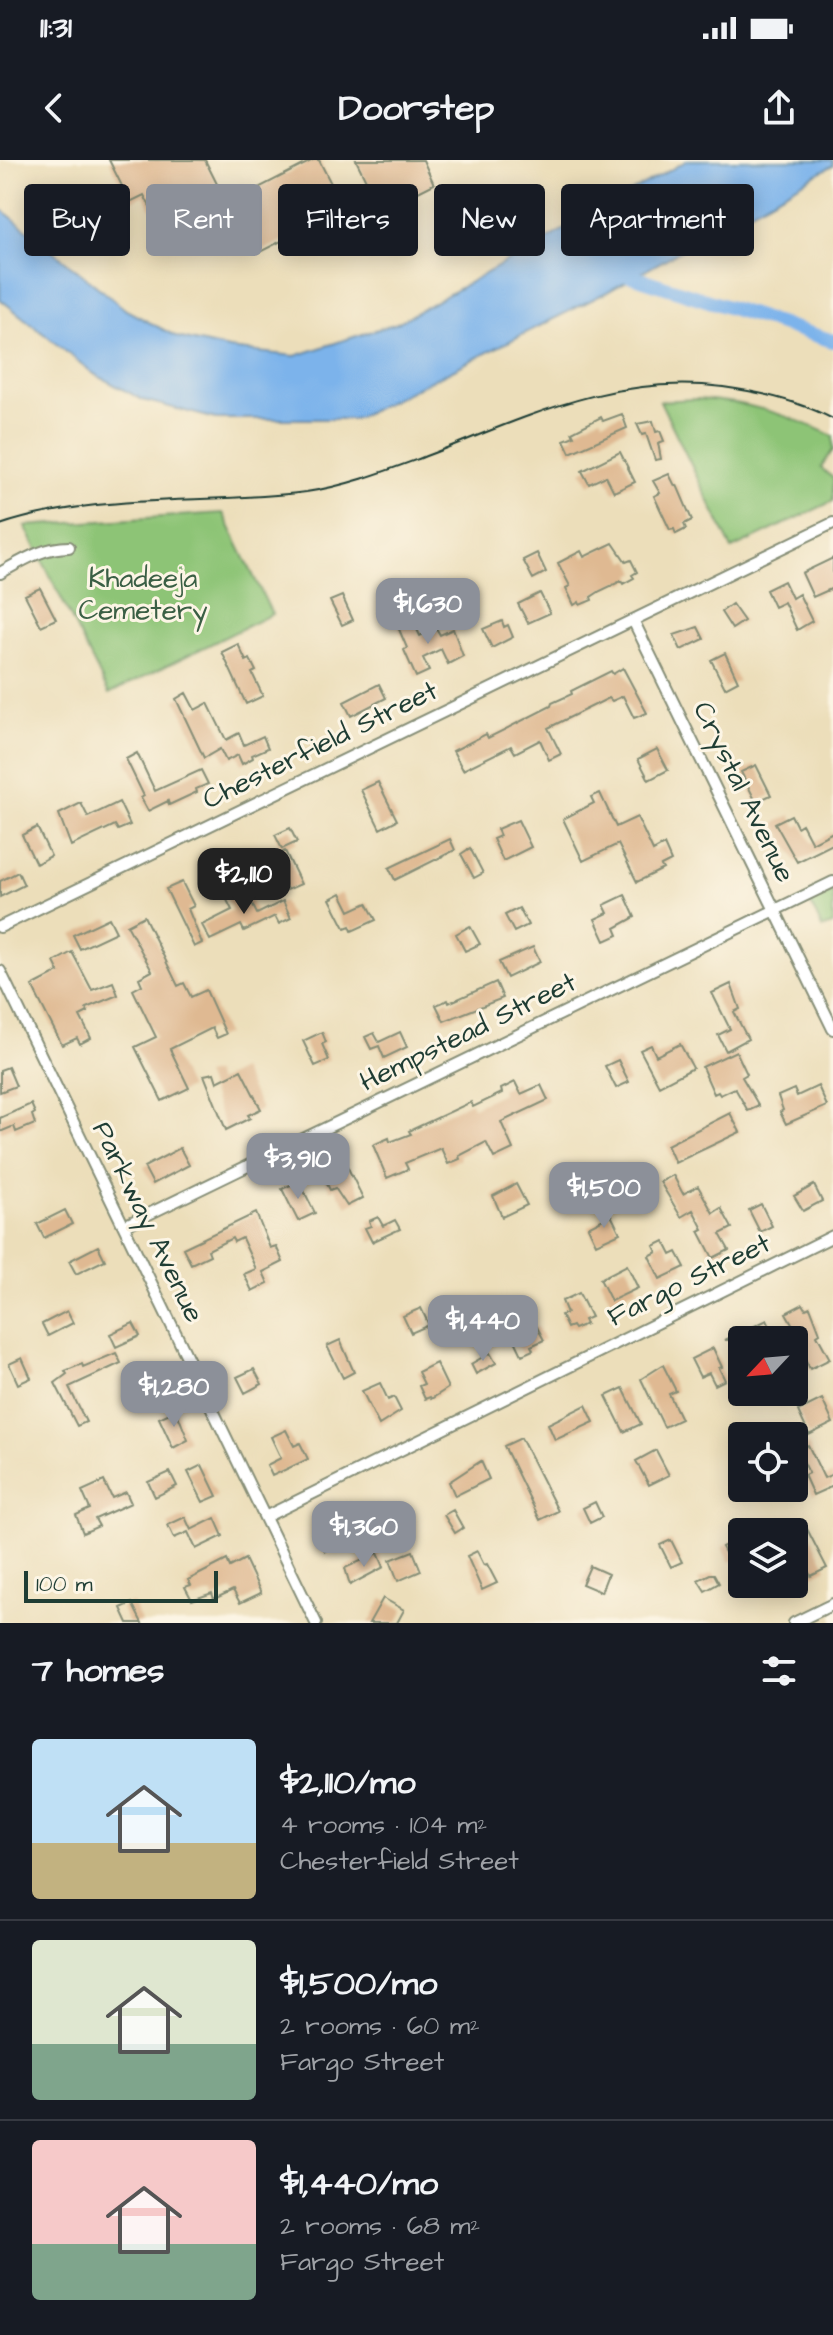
<!DOCTYPE html>
<html lang="en">
<head>
<meta charset="utf-8">
<style>
	:root { --surface:#171b24; --page:#20242c; --text:#f1f3f6; --muted:#9ea1a6; --line:#363941; --accent:#8c9099 }
	body { margin:0; font-family:"Architects Daughter",sans-serif; background:var(--page); color:var(--text); height:100vh; display:flex; flex-direction:column; font-size:30px; white-space:nowrap }
	* { box-sizing:border-box; margin:0 }
	p { font-size:26px; color:var(--muted) }
	.icon { flex:none; width:44px; height:44px; fill:none; stroke:currentColor; stroke-width:2; stroke-linecap:round; stroke-linejoin:round }
	.map { position:relative; height:1463px; overflow:hidden }
	.sheet { display:flex; flex-direction:column; background:var(--surface); flex:1 }
	.sheet>* { flex:none }
	.hud { position:absolute; left:24px; top:24px; width:786px; height:72px; display:flex; gap:16px }
	.needle { width:52px; rotate:244deg }
	.buttons { position:absolute; left:728px; top:1166px; display:grid; gap:16px }
	.buttons a { display:grid; place-items:center; width:80px; height:80px; border-radius:8px; background:var(--surface); box-shadow:0 4px 20px #0003; font-size:40px }
	.scale { position:absolute; left:24px; bottom:20px; width:194px; box-sizing:border-box; padding-left:8px; border:4px solid #1f3d34; border-top:0; font-size:22px; line-height:28px; white-space:nowrap; color:#1f3d34; -webkit-text-stroke:6px #fcf5e5; paint-order:stroke }
	.price { position:absolute; translate:-50% -68px; padding:0 18px; border-radius:16px; background:var(--accent); color:#fff; font-size:26px; line-height:52px; filter:drop-shadow(0 2px 4px #0008) }
	.price::after { content:''; position:absolute; left:50%; top:48px; width:24px; height:18px; margin-left:-12px; background:inherit; clip-path:polygon(0 0,100% 0,50% 100%) }
	.price.active { background:#222; color:#fff }
	ul { padding:0; list-style:none }
	li { display:flex; align-items:center; gap:24px; height:200px; padding:0 32px }
	li+li { border-top:2px solid var(--line) }
	li span { display:grid; place-items:center; flex:none; width:224px; height:160px; border-radius:8px; color:#555 }
	li>.icon { margin-inline-start:auto }
	span .icon { width:96px; height:96px; fill:#fffc; stroke-width:1 }
	li b { font-size:34px }
	h2 { display:flex; justify-content:space-between; align-items:center; height:96px; padding:0 32px; font-size:34px }
	.chip { padding:0 28px; border-radius:8px; background:var(--surface); box-shadow:0 4px 20px #0003; font-size:28px; line-height:72px }
	.chip.active { background:var(--accent); color:#fff }
	.status { display:flex; justify-content:space-between; align-items:center; height:56px; padding:0 40px; background:var(--surface); direction:ltr }
	.status svg { height:22px; fill:currentColor }
	header { display:flex; justify-content:space-between; align-items:center; height:104px; padding:0 32px; background:var(--surface); font-size:36px; font-weight:700 }
	.map>svg:first-child { display:block }
	.green { fill:#8dc476; stroke:#568055; stroke-width:2 }
	.water { fill:#7cb3eb; stroke:#4e7890; stroke-width:2 }
	.lines { fill:none; stroke-linecap:round; stroke-linejoin:round }
	.canal { stroke:#7cb3eb; stroke-width:14 }
	.building { fill:#dfb992 }
	.street-casing { stroke:#868e77; stroke-width:14 }
	.street { stroke:#fff; stroke-width:10 }
	.tram { stroke:#1f3d34; stroke-width:2 }
	.labels { text-anchor:middle; dominant-baseline:central; stroke-width:6; stroke-linejoin:round; paint-order:stroke }
	.park-label { font-size:28px; fill:#3a5f44; stroke:#fcf5e5 }
	.street-label { font-size:28px; fill:#1f3d34; stroke:#fcf5e5 }
</style>
</head>
<body>
<div class="status"><b>11:31</b><svg viewBox="0 0 49 12"><path d="M0 12V9h3v3zM5 12V6h3v6zM10 12V3h3v9zM15 12V0h3v12zM26 1h20v11H26zM47 4h2v5h-2z"/></svg></div>
<header><svg class="icon" aria-label="back" viewBox="0 0 24 24"><path d="M15 5l-7 7 7 7"/></svg>Doorstep<svg class="icon" aria-label="share" viewBox="0 0 24 24"><path d="M12 15V3M7 8l5-5 5 5M5 13v7h14v-7"/></svg></header>
<div class="map">
<svg width="833" height="1463" viewBox="0 0 833 1463">
	<rect width="100%" height="100%" fill="#fcf5e5"/>
	<filter id="ink" filterUnits="userSpaceOnUse"><feTurbulence type="fractalNoise" baseFrequency=".0125" numOctaves="2"/><feDisplacementMap in="SourceGraphic" scale="16" xChannelSelector="R" yChannelSelector="G"/><feConvolveMatrix kernelMatrix="1 2 1 2 8 2 1 2 1" color-interpolation-filters="sRGB"/></filter>
	<filter id="wash" filterUnits="userSpaceOnUse"><feTurbulence type="fractalNoise" baseFrequency=".006" numOctaves="4" result="noise"/><feDisplacementMap in="SourceGraphic" scale="32" xChannelSelector="R" yChannelSelector="G"/><feGaussianBlur stdDeviation="1.8" result="paint"/><feColorMatrix in="noise" values="0 0 0 0 0 0 0 0 0 0 0 0 0 0 0 0 0 1.4 0 .05"/><feComposite in="paint" operator="in"/></filter>
	<g filter="url(#wash)">
		<rect width="100%" height="100%" fill="#ecdeba"/>
		<path class="green" d="M696,239C746,241 789,255 833,276V290L821,308L833,318V341L732,389L660,241Z
			M223,353L272,454L109,534L25,366Z
			M833,731V765L822,768L810,742Z"/>
		<path class="water" d="M688,0H833V5L607,132L355,259H216L143,240L94,214L0,139V48L126,150L177,177L229,189L295,196L397,163Z"/>
		<g class="lines">
			<path class="canal" d="M616,111L833,181"/>
		</g>
		<g id="blocks">
			<path class="building" d="M109,0H205L227,44L313,0H319L344,49L260,92L242,56L203,75L195,60L179,68L173,55L158,62L144,35L130,42Z
				M356,0H423L434,24L381,51Z
				M622,254L627,268L570,293L564,280L574,276L572,272L601,257L603,261Z
				M653,261L656,272L660,271L664,281L658,283L661,299L655,300L646,274L642,275L637,264Z
				M620,292L635,322L614,332L606,316L589,324L582,311Z
				M669,314L675,326L677,325L692,360L684,364L686,369L676,374L674,369L670,370L654,336L660,333L653,321Z
				M613,383L626,402L631,400L637,412L632,415L634,418L623,424L621,421L600,431L591,437L592,440L580,445L579,442L574,445L566,428L570,426L558,403L581,391L584,397Z
				M537,393L546,412L533,419L523,400Z
				M833,398V428L813,437L802,413Z
				M784,421L792,438L799,434L812,461L797,470L784,442L774,447L766,430Z
				M40,428L56,459L41,466L25,435Z
				M540,433L550,453L528,463L518,444Z
				M342,436L353,460L342,465L330,441Z
				M732,444L744,461L732,469L721,452Z
				M413,461L420,476L436,468L440,475L453,469L463,496L448,504L441,489L423,498L429,511L416,517L404,490L407,488L398,467Z
				M502,461L504,467L508,465L513,477L492,488L483,469Z
				M698,467L704,479L681,490L674,475Z
				M238,484L246,501L250,499L256,511L252,513L263,536L246,544L222,492Z
				M725,493L738,521L725,528L711,500Z
				M623,508L647,553L634,558L623,536L612,541L609,538L548,568L561,594L549,600L540,580L515,593L511,586L463,610L453,591L486,574L488,578L551,546L552,543L572,534L571,531L611,511L613,514Z
				M379,524L386,538L351,556L344,542Z
				M186,533L195,550L208,543L226,580L239,573L244,585L263,576L268,588L252,595L253,598L242,604L238,595L226,601L220,589L204,598L176,539Z
				M657,589L668,610L649,620L638,599Z
				M137,593L155,631L201,610L208,624L196,629L197,632L169,645L168,641L148,651L141,638L144,636L126,599Z
				M756,605L771,635L756,642L741,612Z
				M378,622L397,660L380,669L361,630Z
				M600,633L616,667L637,657L653,691L664,685L671,701L661,706L663,709L637,722L618,684L583,701L563,659L594,643L591,637Z
				M119,642L130,665L118,670L115,665L71,686L59,654L81,643L88,657Z
				M791,655L797,667L802,664L812,683L833,672V684L797,702L775,663Z
				M518,660L531,687L503,701L493,679L500,676L497,669Z
				M37,667L51,696L36,704L22,675Z
				M290,668L297,682L282,689L275,675Z
				M450,679L455,690L395,720L389,708Z
				M470,688L483,713L474,718L461,694Z
				M285,691L301,724L287,730L271,698Z
				M18,712L24,725L0,737V721Z
				M182,722L194,746L188,749L202,783L194,787L166,729Z
				M245,729L257,754L283,741L291,758L279,764L275,756L244,771L241,765L210,780L202,765L232,750L226,738Z
				M341,733L350,751L367,743L376,760L352,771L350,766L345,768L330,739Z
				M625,735L635,757L615,768L618,775L605,781L595,759L608,753L604,745Z
				M519,748L528,765L514,772L505,755Z
				M144,756L178,826L184,823L191,837L206,830L226,874L217,878L212,868L170,889L189,928L162,941L135,887L156,877L133,830L142,825L139,818L152,811L127,765Z
				M109,758L116,772L80,789L73,775Z
				M470,766L480,784L465,791L456,774Z
				M533,787L540,802L507,818L499,802Z
				M72,792L92,830L113,822L118,835L86,848L88,852L80,856L91,878L80,884L77,878L62,885L32,826L59,812L54,802Z
				M496,822L503,838L444,861L436,845L448,840L449,843Z
				M731,824L740,849L734,852L748,879L726,891L718,875L730,869L712,833Z
				M322,872L326,882L322,884L329,900L315,906L303,881Z
				M400,872L407,887L384,898L379,886L371,889L365,877L374,873L379,882Z
				M680,884L693,908L659,926L640,890L651,885L656,896Z
				M736,891L747,914L742,917L759,946L748,951L735,928L720,935L718,932L714,934L702,907Z
				M618,900L629,922L616,928L605,906Z
				M8,907L16,926L0,932V910Z
				M241,910L261,949L248,955L250,958L226,970L204,915L214,913L217,922Z
				M515,922L521,934L541,925L548,940L501,962L513,989L494,998L486,982L459,996L460,999L448,1004L441,988L405,1003L408,1009L387,1018L373,985L389,978L390,982L411,974L409,971L471,942L473,947L502,933L501,929Z
				M818,926L827,946L786,964L780,952L783,950L778,936L794,929L797,936Z
				M31,944L35,953L32,955L35,964L16,972L14,966L0,972V958Z
				M730,953L740,972L675,1003L667,985Z
				M180,988L189,1005L153,1024L144,1007Z
				M339,1006L340,1009L347,1006L363,1038L347,1046L335,1028L330,1030L324,1018L328,1015L327,1012Z
				M673,1015L683,1034L698,1026L713,1053L721,1048L732,1068L720,1074L729,1090L713,1098L699,1071L703,1069L693,1050L681,1057L660,1022Z
				M299,1021L315,1053L298,1061L282,1029Z
				M516,1024L527,1045L502,1057L493,1036Z
				M814,1025L822,1041L803,1051L794,1036Z
				M761,1044L772,1066L760,1072L749,1050Z
				M65,1050L72,1064L44,1078L37,1064Z
				M256,1053L270,1088L276,1086L283,1102L263,1112L268,1123L252,1131L244,1114L256,1109L242,1078L234,1082L232,1078L208,1090L210,1095L191,1104L183,1088Z
				M611,1055L620,1073L596,1084L588,1067Z
				M378,1057L383,1066L395,1060L400,1069L372,1082L365,1068L371,1066L369,1061Z
				M664,1081L671,1095L677,1092L685,1107L660,1119L649,1096L657,1092L654,1086Z
				M98,1086L105,1100L76,1114L69,1101Z
				M627,1105L638,1128L611,1141L600,1119Z
				M579,1133L591,1157L584,1160L586,1164L574,1169L572,1166L567,1168L561,1155L567,1153L562,1141Z
				M803,1144L806,1149L810,1147L820,1173L817,1175L830,1199L810,1209L796,1180H725L767,1160L775,1177L794,1167L786,1153Z
				M421,1148L429,1165L411,1173L403,1156Z
				M67,1151L73,1163L48,1176L42,1164Z
				M527,1159L532,1169L537,1167L544,1180L531,1186L533,1190L522,1195L509,1168Z
				M133,1163L140,1176L116,1187L110,1174Z
				M340,1180L354,1212L343,1218L327,1186Z
				M713,1188L722,1207L719,1208L725,1220L715,1225L709,1213L700,1217L691,1199Z
				M116,1193L121,1203L69,1227L86,1262L77,1266L55,1223L67,1214L65,1211L82,1204L83,1207Z
				M490,1193L496,1203L476,1214L471,1204Z
				M22,1198L31,1218L18,1224L9,1204Z
				M436,1203L448,1228L431,1239L430,1237L425,1239L419,1226L424,1224L418,1212Z
				M663,1205L676,1231L669,1234L681,1259L664,1267L641,1219Z
				M254,1209L262,1224L245,1233L237,1217Z
				M158,1217L165,1232L142,1242L135,1227Z
				M380,1223L388,1240L394,1237L401,1251L379,1265L362,1231Z
				M623,1228L641,1264L624,1272L606,1236Z
				M822,1239L833,1263L809,1275L798,1251Z
				M586,1245L594,1262L555,1280L548,1264Z
				M176,1250L188,1280L173,1288L159,1258Z
				M286,1270L294,1286L300,1283L308,1299L272,1316L267,1305L281,1298L271,1277Z
				M521,1278L558,1351L540,1360L504,1286Z
				M808,1285L824,1318L833,1314V1326L813,1335L804,1315L809,1313L798,1290Z
				M656,1290L669,1315L649,1325L636,1301Z
				M481,1301L489,1319L455,1336L449,1322Z
				M202,1305L217,1336L203,1342L188,1312Z
				M170,1312L177,1326L155,1337L148,1322Z
				M104,1321L112,1338L126,1332L131,1343L95,1359L99,1366L83,1373L76,1355L90,1349L82,1331Z
				M755,1328H787L762,1341Z
				M595,1342L602,1357L590,1363L583,1348Z
				M378,1345L385,1360L325,1391L318,1377L337,1368L335,1364L339,1361L338,1359L347,1355L349,1360Z
				M453,1350L463,1368L455,1373L444,1355Z
				M185,1357L191,1370L215,1358L223,1376L196,1389L188,1372L174,1378L168,1365Z
				M805,1365L827,1408L811,1416L808,1411L798,1417L794,1409V1371Z
				M671,1380L682,1402L671,1407L660,1385Z
				M734,1381L742,1396L730,1402L722,1387Z
				M413,1391L421,1411L398,1421L390,1400Z
				M477,1391L484,1405L487,1404L497,1423L482,1430L467,1396Z
				M378,1393L384,1407L350,1425L345,1408Z
				M245,1399L261,1433L240,1443L233,1430L214,1439L212,1433L192,1440L185,1427L191,1425L188,1420L227,1400L230,1407Z
				M590,1406L608,1414L601,1432L582,1424Z
				M710,1414H714L719,1423L705,1431L698,1420Z
				M383,1438L404,1450L397,1463H369Z
				M132,1443L142,1463H128L121,1448Z"/>
		</g>
	</g>
	<g filter="url(#ink)">
		<use href="#blocks" fill-opacity="0" stroke="#868e77" stroke-width="2"/>
		<g class="lines">
			<defs>
				<path id="street" d="M0,413C22,401 43,387 69,387
					M633,460L833,869
					M0,767L833,363
					M0,811L316,1463
					M124,1066L833,722
					M265,1357L833,1076
					M794,1463L833,1444"/>
			</defs>
			<use href="#street" class="street-casing"/>
			<use href="#street" class="street"/>
			<path class="tram" d="M0,365C99,332 204,345 306,332C346,326 383,312 421,298C523,259 611,213 723,227C761,232 799,241 833,259"/>
		</g>
	</g>
	<g class="labels">
		<g class="park-label">
			<text x="143" y="418">Khadeeja<tspan x="143" dy="32">Cemetery</tspan></text>
		</g>
		<g class="street-label">
			<text transform="translate(320 585) rotate(-26)">Chesterfield Street</text>
			<text transform="translate(744 632) rotate(64)">Crystal Avenue</text>
			<text transform="translate(468 872) rotate(-26)">Hempstead Street</text>
			<text transform="translate(148 1062) rotate(64)">Parkway Avenue</text>
			<text transform="translate(689 1120) rotate(-26)">Fargo Street</text>
		</g>
	</g>
</svg>
<div class="buttons">
<a><svg class="needle" viewBox="-14 -14 28 28"><path d="M0-13l5 13h-10z" fill="#e53935"/><path d="M0 13l5-13h-10z" fill="#9ea1a6"/></svg></a>
<a><svg class="icon" aria-label="locate" viewBox="0 0 24 24"><circle cx="12" cy="12" r="6"/><path d="M12 2v4M12 18v4M2 12h4M18 12h4"/></svg></a>
<a><svg class="icon" aria-label="layers" viewBox="0 0 24 24"><path d="M12 4l9 5-9 5-9-5zM3 14l9 5 9-5"/></svg></a>
</div>
<div class="scale">100 m</div>
<b class="price" style="left:428px;top:486px">$1,630</b>
<b class="price active" style="left:244px;top:756px">$2,110</b>
<b class="price" style="left:298px;top:1041px">$3,910</b>
<b class="price" style="left:604px;top:1070px">$1,500</b>
<b class="price" style="left:483px;top:1203px">$1,440</b>
<b class="price" style="left:174px;top:1269px">$1,280</b>
<b class="price" style="left:364px;top:1409px">$1,360</b>
<div class="hud">
<a class="chip">Buy</a>
<a class="chip active">Rent</a>
<a class="chip">Filters</a>
<a class="chip">New</a>
<a class="chip">Apartment</a>
</div>
</div>
<section class="sheet">
<h2>7 homes<svg class="icon" aria-label="filters" viewBox="0 0 24 24"><path d="M4 7h16M4 17h16"/><circle cx="9" cy="7" r="2"/><circle cx="15" cy="17" r="2"/></svg></h2>
<ul>
<li><span style="background:linear-gradient(#bfe0f5 65%,#c2b280 0)"><svg class="icon" aria-label="home" viewBox="0 0 24 24"><path d="M3 11l9-7 9 7M6 9v11h12V9"/></svg></span><div><b>$2,110/mo</b><p>4 rooms · 104 m²</p><p>Chesterfield Street</p></div></li>
<li><span style="background:linear-gradient(#dfe7d0 65%,#7fa58c 0)"><svg class="icon" aria-label="home" viewBox="0 0 24 24"><path d="M3 11l9-7 9 7M6 9v11h12V9"/></svg></span><div><b>$1,500/mo</b><p>2 rooms · 60 m²</p><p>Fargo Street</p></div></li>
<li><span style="background:linear-gradient(#f6c9c9 65%,#7fa58c 0)"><svg class="icon" aria-label="home" viewBox="0 0 24 24"><path d="M3 11l9-7 9 7M6 9v11h12V9"/></svg></span><div><b>$1,440/mo</b><p>2 rooms · 68 m²</p><p>Fargo Street</p></div></li>
</ul>
</section>
</body>
</html>
